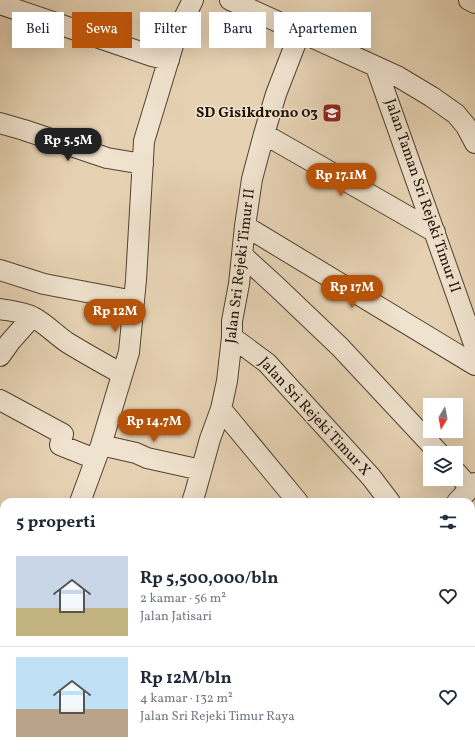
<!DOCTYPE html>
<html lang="id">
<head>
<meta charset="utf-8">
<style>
	:root { --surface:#fff; --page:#f6f6f7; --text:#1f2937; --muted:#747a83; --line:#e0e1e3; --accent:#b45309 }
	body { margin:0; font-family:Vollkorn,serif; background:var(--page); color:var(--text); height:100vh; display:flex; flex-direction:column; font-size:15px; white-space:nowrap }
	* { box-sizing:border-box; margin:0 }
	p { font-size:13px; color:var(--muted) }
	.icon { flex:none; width:22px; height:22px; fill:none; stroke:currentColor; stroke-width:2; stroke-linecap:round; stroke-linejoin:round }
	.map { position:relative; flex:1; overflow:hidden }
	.details { position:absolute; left:0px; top:498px; width:475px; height:256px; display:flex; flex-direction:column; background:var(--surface); border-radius:12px 12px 0 0; box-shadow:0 4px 16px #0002 }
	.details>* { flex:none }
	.hud { position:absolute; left:12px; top:12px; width:451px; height:36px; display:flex; gap:8px }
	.needle { width:26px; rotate:190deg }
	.controls { position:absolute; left:423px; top:398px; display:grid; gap:8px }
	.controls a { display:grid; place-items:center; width:40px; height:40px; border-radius:0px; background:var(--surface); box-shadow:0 4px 16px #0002; font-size:20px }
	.price { position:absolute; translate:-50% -34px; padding:0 9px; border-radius:14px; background:var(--accent); color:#fff; font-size:13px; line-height:26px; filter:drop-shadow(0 1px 2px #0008) }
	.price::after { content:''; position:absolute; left:50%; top:24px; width:12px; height:9px; margin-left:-6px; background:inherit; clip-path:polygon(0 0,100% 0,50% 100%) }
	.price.current { background:#222; color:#fff }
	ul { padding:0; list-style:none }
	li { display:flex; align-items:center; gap:12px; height:100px; padding:0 16px }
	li+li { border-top:1px solid var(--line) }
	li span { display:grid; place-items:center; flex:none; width:112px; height:80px; border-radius:0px; color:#555 }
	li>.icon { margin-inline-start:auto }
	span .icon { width:48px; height:48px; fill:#fffc; stroke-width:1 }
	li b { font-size:17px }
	h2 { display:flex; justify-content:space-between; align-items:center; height:48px; padding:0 16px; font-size:17px }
	.pill { padding:0 14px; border-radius:0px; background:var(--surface); box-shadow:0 4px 16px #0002; font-size:14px; line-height:36px }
	.pill.current { background:var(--accent); color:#fff }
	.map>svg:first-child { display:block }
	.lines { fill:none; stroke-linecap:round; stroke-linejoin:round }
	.minor-casing { stroke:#524331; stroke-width:22 }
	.minor { stroke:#efe2ce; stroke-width:20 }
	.labels { text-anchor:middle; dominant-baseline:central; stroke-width:3; stroke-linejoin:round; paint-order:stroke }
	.poi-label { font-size:15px; font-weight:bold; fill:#211306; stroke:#efe2ce; text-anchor:end }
	.street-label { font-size:15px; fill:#211306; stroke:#efe2ce }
</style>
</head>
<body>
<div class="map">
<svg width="475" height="754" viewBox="0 0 475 754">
	<rect width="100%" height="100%" fill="#e6d2b3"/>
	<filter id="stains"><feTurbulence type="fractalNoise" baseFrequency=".005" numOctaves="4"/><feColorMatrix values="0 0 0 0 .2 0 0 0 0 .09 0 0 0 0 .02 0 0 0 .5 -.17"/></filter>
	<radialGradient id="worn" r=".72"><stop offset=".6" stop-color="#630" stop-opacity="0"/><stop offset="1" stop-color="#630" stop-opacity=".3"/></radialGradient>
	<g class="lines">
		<defs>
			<path id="minor" d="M230,0L397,76L432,97L456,114L466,126L475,143
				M469,0L475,3
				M0,4L152,56L169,60
				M376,67L475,347
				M0,123L24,130L107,158L143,164
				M264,134L435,232
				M245,226L475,365
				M242,255L276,286L340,347L439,453
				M0,270L44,284L134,301
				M0,309C11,311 23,312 33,317C46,324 56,335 68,343C86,354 104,364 122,374
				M232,337L267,363L371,477L390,502
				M0,356L10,342L32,317
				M0,400L63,434L60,445L95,459
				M221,409L298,502
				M101,445L136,453L147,458L201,470
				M456,472L470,488
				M80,502L101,445L129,352L136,280L144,141L177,32L193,0
				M192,502L195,493L210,439L221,409L227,381L232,337V321L239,284L245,226L252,179L264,134L276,94L300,32
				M457,502L475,483
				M471,597L475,593
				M0,649L4,645
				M0,698L4,702
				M471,726L475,730
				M0,739L4,743
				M111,750L114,754
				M207,750L210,754
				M306,750L309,754
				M60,754L65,750
				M337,754L341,750"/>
		</defs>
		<use href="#minor" class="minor-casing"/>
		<use href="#minor" class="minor"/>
	</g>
	<defs>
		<symbol id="school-square" viewBox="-11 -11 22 22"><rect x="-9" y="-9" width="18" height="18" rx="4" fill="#8f2418" stroke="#efe2ce"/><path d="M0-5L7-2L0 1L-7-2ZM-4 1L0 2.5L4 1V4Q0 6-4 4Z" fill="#fff"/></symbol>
	</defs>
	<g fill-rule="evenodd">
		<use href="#school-square" x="321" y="102" width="22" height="22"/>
	</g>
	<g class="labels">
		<g class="poi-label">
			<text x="318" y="113">SD Gisikdrono 03</text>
		</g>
		<g class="street-label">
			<text transform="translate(422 196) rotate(71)">Jalan Taman Sri Rejeki Timur II</text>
			<text transform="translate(241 266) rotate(-83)">Jalan Sri Rejeki Timur II</text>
			<text transform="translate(314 417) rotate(47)">Jalan Sri Rejeki Timur X</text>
		</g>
	</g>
	<rect width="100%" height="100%" filter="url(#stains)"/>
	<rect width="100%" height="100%" fill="url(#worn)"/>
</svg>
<div class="controls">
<a><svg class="needle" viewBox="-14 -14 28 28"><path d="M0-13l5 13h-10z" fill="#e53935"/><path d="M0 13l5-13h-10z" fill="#747a83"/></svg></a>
<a><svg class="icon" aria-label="layers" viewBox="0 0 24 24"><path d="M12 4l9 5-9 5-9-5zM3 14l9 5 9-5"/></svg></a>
</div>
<b class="price current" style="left:68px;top:162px">Rp 5.5M</b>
<b class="price" style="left:341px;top:197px">Rp 17.1M</b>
<b class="price" style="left:352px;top:309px">Rp 17M</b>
<b class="price" style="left:115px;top:333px">Rp 12M</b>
<b class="price" style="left:154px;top:443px">Rp 14.7M</b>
<div class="hud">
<a class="pill">Beli</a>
<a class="pill current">Sewa</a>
<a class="pill">Filter</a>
<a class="pill">Baru</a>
<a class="pill">Apartemen</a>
</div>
<section class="details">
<h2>5 properti<svg class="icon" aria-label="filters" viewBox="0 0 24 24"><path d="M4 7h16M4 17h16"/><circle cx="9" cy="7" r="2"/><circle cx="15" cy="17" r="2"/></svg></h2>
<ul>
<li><span style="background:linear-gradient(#c9d6e8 65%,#c2b280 0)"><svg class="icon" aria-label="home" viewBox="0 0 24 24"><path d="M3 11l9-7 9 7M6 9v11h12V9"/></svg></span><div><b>Rp 5,500,000/bln</b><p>2 kamar · 56 m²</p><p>Jalan Jatisari</p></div><svg class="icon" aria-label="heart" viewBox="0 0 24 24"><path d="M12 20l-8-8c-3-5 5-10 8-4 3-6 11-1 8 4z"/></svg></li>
<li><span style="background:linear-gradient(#bfe0f5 65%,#b9a48a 0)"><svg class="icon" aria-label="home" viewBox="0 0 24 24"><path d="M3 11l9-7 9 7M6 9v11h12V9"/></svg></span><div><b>Rp 12M/bln</b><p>4 kamar · 132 m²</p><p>Jalan Sri Rejeki Timur Raya</p></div><svg class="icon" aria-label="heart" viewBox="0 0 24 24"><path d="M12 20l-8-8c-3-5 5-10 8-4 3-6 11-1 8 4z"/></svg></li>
</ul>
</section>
</div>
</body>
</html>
